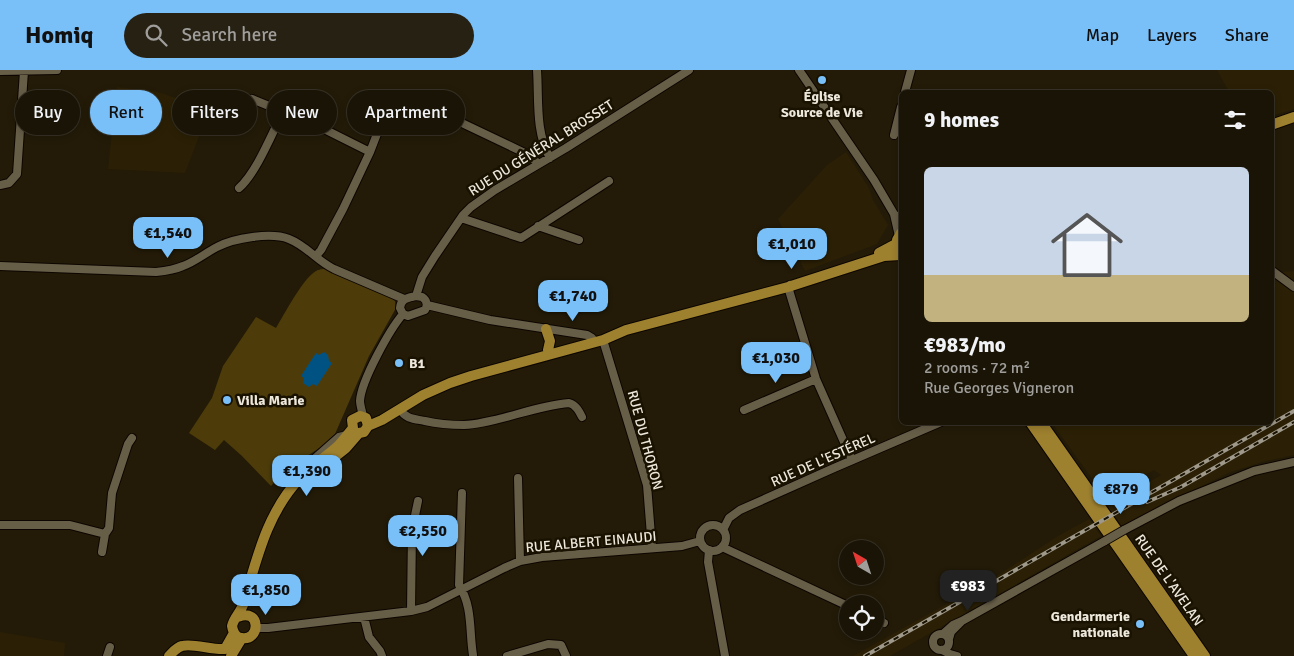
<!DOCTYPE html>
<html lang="en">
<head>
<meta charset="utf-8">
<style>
	:root { --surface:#1a1406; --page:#272114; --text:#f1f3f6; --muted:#9f9e9b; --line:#383328; --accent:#79bff8 }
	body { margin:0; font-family:Signika,sans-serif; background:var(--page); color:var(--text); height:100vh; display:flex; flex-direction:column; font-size:19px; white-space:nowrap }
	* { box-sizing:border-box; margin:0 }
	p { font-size:16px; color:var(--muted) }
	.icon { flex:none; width:28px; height:28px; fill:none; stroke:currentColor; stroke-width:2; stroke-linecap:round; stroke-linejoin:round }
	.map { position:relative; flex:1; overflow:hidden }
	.panel { position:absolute; left:899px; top:20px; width:375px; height:335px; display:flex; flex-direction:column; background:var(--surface); border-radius:8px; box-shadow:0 2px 8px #0003,0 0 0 1px var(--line) }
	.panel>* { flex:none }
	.banner { position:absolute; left:15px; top:20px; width:475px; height:45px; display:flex; gap:10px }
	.needle { width:32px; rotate:321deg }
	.buttons { position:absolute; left:839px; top:470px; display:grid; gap:10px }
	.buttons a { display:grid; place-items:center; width:45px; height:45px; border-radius:50%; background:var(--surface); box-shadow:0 2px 8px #0003,0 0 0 1px var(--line); font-size:25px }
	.price { position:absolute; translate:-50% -42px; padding:0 11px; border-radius:10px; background:var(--accent); color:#111; font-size:16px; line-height:32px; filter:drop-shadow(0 1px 2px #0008) }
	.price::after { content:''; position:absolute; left:50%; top:30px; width:15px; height:11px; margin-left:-8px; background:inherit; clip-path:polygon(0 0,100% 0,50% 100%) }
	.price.on { background:#222; color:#fff }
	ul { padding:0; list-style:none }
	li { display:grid; align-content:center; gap:10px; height:265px; padding:0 25px }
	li+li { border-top:1px solid var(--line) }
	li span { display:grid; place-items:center; height:155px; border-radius:8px; color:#555 }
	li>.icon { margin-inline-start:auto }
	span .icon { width:90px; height:90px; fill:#fffc; stroke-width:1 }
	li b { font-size:21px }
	h2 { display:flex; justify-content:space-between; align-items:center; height:60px; padding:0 25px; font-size:21px }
	.pill { padding:0 18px; border-radius:22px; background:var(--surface); box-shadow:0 2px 8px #0003,0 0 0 1px var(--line); font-size:18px; line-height:45px }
	.pill.on { background:var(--accent); color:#111 }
	header { display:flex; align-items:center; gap:30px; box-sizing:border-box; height:70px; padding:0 25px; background:var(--accent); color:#111 }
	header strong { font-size:24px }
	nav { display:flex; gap:28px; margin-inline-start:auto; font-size:18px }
	.search { width:350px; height:45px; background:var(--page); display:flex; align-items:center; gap:12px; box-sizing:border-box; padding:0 18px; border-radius:28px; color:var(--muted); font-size:19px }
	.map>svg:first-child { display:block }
	.built { fill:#2b2005 }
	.green { fill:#4d3c0a }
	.water { fill:#005282 }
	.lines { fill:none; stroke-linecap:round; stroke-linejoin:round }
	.minor-casing { stroke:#0d0600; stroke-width:10 }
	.major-casing { stroke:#0d0600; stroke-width:12 }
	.minor { stroke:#675e48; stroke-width:8 }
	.major { stroke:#9e812f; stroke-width:10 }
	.rail-casing { stroke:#9f998b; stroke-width:4 }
	.rail { stroke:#1a1201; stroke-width:2; stroke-dasharray:5.5; stroke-linecap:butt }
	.minor-bridge-casing { stroke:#0d0600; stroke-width:10; stroke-linecap:butt }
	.minor-bridge { stroke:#675e48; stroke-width:8 }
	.poi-dot { fill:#79bff8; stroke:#1a1201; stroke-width:2 }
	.labels { text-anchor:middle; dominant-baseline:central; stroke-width:5; stroke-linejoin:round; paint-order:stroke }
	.poi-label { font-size:14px; font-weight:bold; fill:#ede8dc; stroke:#1a1201; text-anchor:start }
	.street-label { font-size:14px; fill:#ede8dc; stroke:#1a1201 }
</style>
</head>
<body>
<header>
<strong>Homiq</strong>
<div class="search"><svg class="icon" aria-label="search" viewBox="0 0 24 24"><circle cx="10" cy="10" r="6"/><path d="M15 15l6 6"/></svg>Search here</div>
<nav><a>Map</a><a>Layers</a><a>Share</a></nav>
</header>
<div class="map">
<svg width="1294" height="586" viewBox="0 0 1294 586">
	<rect width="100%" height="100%" fill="#231b08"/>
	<path class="built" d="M1217,0H1294V39L1271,46V22H1229Z
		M117,17L158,22L200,36L212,33L185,103L108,99Z
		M846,82L869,118L873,130L888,155L877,174L805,201L778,149L827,95Z
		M1294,201V385L1262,392L1228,403L1122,456L1108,437L1161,405L1154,400L1106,428L1052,353L1271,352V203Z
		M1089,449L1101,466L890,586H853L997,506L1058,466Z
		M0,562L65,573L64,586H0Z"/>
	<path class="green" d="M324,199L391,228L395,231L396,238L369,286L335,364L324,375L301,390L292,393L271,416L242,386L224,370L215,380L189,363L212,328L223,296L256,247L276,258C284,245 303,208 316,201C317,200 322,199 324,199Z"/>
	<path class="water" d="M324,282L328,285L329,291L332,293L317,316L313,314L309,317L303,313L304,308L301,306L316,283L319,285Z"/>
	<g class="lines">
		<defs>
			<path id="minor" d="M537,0C539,29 535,62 550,88
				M799,0L874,110L894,144L901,150
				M0,1L57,0
				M905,22L911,0
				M252,29L318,56L370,82
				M894,65L901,37
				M0,115L9,113L17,104L24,1
				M239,118C257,102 272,63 283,42
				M894,144L899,166
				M461,148L521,168L609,111
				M538,156L579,170
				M316,186L321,180L343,139L370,82L387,38L396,28L403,25L527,84L539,94
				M0,196L156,202C166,201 174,200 183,196C195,192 205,183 217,177C234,168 271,162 289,169C307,176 317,191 334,199L404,229
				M1271,200L1294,217
				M790,215L788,217L816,309L852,390
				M416,226L422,207L435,186L463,145L471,137L495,120L566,78L689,0
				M416,226L422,227C427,230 428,235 425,240L408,246L403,244L400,238C401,228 408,228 416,226Z
				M427,235L490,250L587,265L592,268
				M603,270L647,415L652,478
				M400,339C405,349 415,349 425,351C438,354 451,355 464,355C499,353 533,336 569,333C576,335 579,341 582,347
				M744,340L816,309
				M363,346C362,341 360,335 360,331C361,311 390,259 403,244
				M313,390L339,367L347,365
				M518,408L520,491
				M462,423L459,515C473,537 469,561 473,585
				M0,455H70L105,464
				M700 468a13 13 0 1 1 26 0a13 13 0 1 1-26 0Z
				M723,460L729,448L740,440L834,398L941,352
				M1124,460L1179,431L1254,401L1294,392
				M722,477L848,536
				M709,480L708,492L725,586
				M102,482L105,464L109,458L112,423L128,374L132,368
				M411,541L412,460L418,431
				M364,547L369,567L380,581L382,586
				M875,549L884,553
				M962,551L1105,471
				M256,558H268L411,541L427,537L504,498L520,491L542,487L682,476L700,471
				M943,564L953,555L962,551L951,562L949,569
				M933 572a8 8 0 1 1 16 0a8 8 0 1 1-16 0Z
				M942,580L950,584L957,586
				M107,586L110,577
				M507,586L548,574L561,575L566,586"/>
			<path id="major" d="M1271,55L1294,47
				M897,180V170L901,163
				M879,183L896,174
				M546,259L550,271L548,280
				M1030,352L1194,586
				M1041,352L1205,586
				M353,358L352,350L360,346L366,348L368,356
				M359,363L364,362L368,356L382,350L423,325L450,313L471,306L603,270L626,260L788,217L884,186L900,185
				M327,393L346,378L359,363
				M238,547C261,537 261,572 241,568C235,567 233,562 232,556C234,547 242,541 244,532C257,488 267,443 300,408C311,396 326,387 338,376C343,371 348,364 353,358
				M169,586C173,582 177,577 182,576C193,573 211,580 225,579L234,563
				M231,586L242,568"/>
		</defs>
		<use href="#minor" class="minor-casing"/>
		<use href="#major" class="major-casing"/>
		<use href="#minor" class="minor"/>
		<use href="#major" class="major"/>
		<defs>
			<path id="rail" d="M1147,432L1181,417L1294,352
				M865,586L1294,341"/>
		</defs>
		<use href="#rail" class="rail-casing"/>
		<use href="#rail" class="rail"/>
		<defs>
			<path id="minor-bridge" d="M1105,471L1124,460"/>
		</defs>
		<use href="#minor-bridge" class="minor-bridge-casing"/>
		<use href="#minor-bridge" class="minor-bridge"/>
	</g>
	<g class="poi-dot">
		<circle cx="822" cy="10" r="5"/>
		<circle cx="399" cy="293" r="5"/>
		<circle cx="227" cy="330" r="5"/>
		<circle cx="1140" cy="554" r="5"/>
	</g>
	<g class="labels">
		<g class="poi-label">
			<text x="822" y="26" text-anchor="middle">Église<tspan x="822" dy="16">Source de Vie</tspan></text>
			<text x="409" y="293">B1</text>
			<text x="237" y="330">Villa Marie</text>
			<text x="1130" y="546" text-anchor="end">Gendarmerie<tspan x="1130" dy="16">nationale</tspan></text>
		</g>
		<g class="street-label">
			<text transform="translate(541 78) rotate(-32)">RUE DU GÉNÉRAL BROSSET</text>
			<text transform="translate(645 370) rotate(75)">RUE DU THORON</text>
			<text transform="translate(823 390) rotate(-24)">RUE DE L'ESTÉREL</text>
			<text transform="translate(591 472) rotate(-5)">RUE ALBERT EINAUDI</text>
			<text transform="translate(1169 510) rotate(55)">RUE DE L'AVELAN</text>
		</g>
	</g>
</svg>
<div class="buttons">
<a><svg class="needle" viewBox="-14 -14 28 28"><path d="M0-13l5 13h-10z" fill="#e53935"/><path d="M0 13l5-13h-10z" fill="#9f9e9b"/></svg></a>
<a><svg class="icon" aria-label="locate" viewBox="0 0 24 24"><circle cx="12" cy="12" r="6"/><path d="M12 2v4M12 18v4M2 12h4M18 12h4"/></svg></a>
</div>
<b class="price" style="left:168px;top:189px">€1,540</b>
<b class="price" style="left:792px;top:200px">€1,010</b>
<b class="price" style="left:573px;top:252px">€1,740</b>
<b class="price" style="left:776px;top:314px">€1,030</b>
<b class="price" style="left:307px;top:427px">€1,390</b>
<b class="price" style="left:1121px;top:445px">€879</b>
<b class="price" style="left:423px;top:487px">€2,550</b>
<b class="price on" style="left:968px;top:542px">€983</b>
<b class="price" style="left:266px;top:546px">€1,850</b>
<div class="banner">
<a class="pill">Buy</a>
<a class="pill on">Rent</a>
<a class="pill">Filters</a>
<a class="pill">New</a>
<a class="pill">Apartment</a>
</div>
<section class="panel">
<h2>9 homes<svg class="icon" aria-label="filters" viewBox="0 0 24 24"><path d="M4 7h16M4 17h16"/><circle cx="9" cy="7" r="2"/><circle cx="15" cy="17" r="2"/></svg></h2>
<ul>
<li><span style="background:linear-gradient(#c9d6e8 70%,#c2b280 0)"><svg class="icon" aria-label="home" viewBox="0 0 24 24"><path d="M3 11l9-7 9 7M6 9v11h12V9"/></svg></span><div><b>€983/mo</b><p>2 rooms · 72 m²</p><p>Rue Georges Vigneron</p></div></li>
</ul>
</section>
</div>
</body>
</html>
